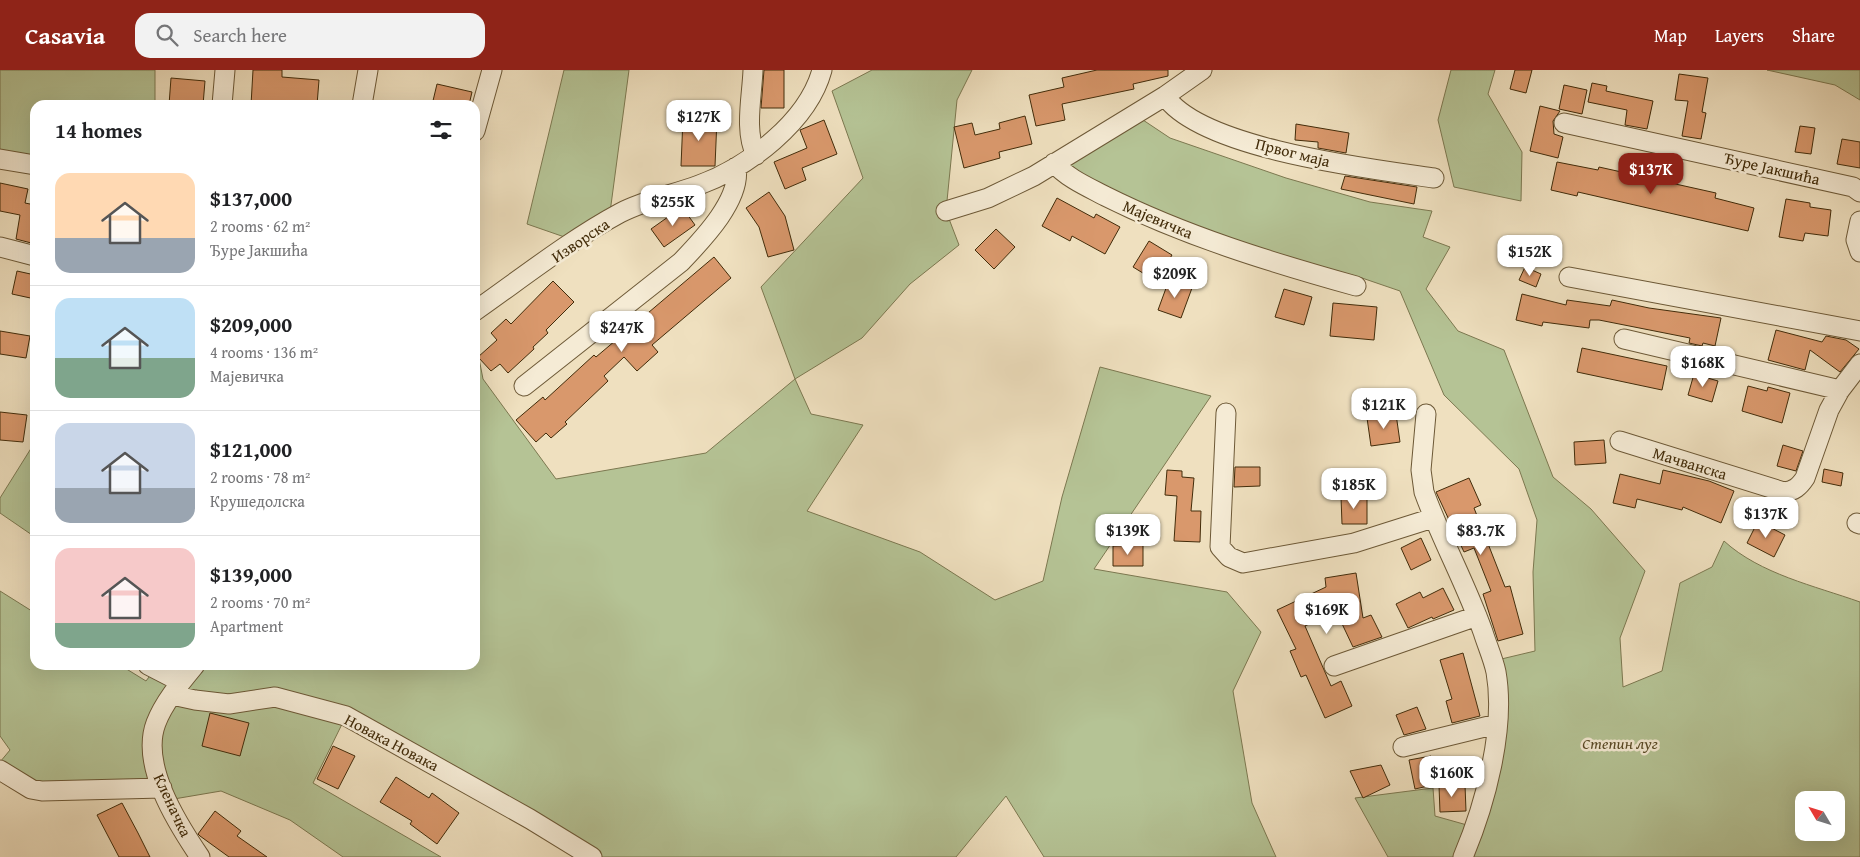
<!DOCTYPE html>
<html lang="en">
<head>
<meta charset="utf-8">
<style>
	:root { --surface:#fff; --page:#f2f2f2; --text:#202124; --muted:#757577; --line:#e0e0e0; --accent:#8f2418 }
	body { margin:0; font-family:"Gentium Book Plus",serif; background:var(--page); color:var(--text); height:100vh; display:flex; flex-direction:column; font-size:19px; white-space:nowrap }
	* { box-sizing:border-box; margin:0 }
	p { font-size:16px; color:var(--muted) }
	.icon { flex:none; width:28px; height:28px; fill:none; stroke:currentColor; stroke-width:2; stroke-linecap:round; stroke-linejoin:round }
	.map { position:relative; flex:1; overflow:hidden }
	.drawer { position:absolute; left:30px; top:30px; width:450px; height:570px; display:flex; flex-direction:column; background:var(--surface); border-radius:15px; box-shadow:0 5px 20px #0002 }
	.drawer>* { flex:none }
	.needle { width:32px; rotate:308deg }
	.controls { position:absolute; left:1795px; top:721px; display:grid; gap:10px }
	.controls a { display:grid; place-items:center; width:50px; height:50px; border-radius:10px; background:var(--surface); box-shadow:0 5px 20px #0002; font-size:25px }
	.price { position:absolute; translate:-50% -42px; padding:0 11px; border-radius:10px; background:#fff; color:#222; font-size:16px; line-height:32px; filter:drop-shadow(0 1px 2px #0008) }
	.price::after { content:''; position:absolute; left:50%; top:30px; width:15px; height:11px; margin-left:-8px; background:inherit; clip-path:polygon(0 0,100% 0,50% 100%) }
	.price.current { background:var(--accent); color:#fff }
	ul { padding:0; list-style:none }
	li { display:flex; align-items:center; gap:15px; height:125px; padding:0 25px }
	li+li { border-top:1px solid var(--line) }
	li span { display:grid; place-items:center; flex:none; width:140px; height:100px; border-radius:15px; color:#555 }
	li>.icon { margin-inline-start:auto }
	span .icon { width:60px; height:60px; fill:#fffc; stroke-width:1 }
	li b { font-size:21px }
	h2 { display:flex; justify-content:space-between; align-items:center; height:60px; padding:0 25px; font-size:21px }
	header { display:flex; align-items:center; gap:30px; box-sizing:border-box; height:70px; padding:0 25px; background:var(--accent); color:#fff }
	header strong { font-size:24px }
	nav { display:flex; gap:28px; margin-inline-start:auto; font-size:18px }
	.search { width:350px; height:45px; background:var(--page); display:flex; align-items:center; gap:12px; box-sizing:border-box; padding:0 18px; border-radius:15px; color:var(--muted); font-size:19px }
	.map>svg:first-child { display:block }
	.green { fill:#b5c395; stroke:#7c7850; fill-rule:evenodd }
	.building { fill:#d9986c; stroke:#422c0a }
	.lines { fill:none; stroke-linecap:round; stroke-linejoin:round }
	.minor-casing { stroke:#6d5937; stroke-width:21 }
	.minor { stroke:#f5ebd5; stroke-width:19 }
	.labels { text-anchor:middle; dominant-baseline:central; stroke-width:5; stroke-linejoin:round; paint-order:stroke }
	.street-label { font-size:16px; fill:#422c0a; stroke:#f5ebd5 }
	.park-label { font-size:16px; font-style:italic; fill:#594a26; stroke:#f5ebd5 }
</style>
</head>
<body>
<header>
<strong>Casavia</strong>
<div class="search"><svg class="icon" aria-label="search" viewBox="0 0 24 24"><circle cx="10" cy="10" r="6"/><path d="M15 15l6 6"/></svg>Search here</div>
<nav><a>Map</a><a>Layers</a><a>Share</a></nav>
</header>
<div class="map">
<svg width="1860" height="787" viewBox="0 0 1860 787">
	<rect width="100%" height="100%" fill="#efe0bf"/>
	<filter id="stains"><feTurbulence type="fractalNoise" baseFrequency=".004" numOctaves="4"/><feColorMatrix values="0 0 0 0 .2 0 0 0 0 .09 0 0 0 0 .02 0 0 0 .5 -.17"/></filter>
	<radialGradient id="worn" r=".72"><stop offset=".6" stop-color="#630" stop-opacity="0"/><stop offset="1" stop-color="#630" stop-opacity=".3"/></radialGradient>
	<path class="green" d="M0,0H155V35H35V95L0,89Z
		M564,0H629L609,150L576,171L527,154Z
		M872,0H972L957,30L946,141L959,175L910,214L862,268L795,309L811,344L863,355L807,441L920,482L995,530L1043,511L1062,427L1100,297L1211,326L1094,499L1227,522L1261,562L1233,621L1252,733L1276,787H1044L1006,726L956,787H587L346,646L313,713L441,787H343L290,750L221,721L168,730L162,718L42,721L0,692L10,680L0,666V521L35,543V595H120L146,611L158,595H475V268L483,309L556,409L706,383L795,309L761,217L863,108L832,21Z
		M1451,0H1495L1488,24L1522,82L1521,131L1454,117L1438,50Z
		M1767,0H1860V30L1835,15Z
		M1134,44L1170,68L1286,108L1370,132L1432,141L1423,167L1450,177L1426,219L1458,261L1504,280L1553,407L1591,439L1645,501L1620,568L1623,617L1662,601L1680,513L1712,497L1724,471C1760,504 1815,516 1860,532V787H1388L1355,728L1433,718L1435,746L1467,755L1492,691L1493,591L1535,581L1533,502L1537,450L1519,399L1444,325L1400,221L1362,208L1175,158L1054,93ZM1804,730H1836V762H1804Z
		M35,372V467L0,443V428Z"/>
	<path class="building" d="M253,0H282V7L319,10L317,35H251Z
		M764,0H784V38H761Z
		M1097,0H1168V6L1133,14L1134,19L1062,34L1065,50L1036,56L1029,25L1064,17L1062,8Z
		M1515,0H1532L1526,23L1510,19Z
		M1679,4L1708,8L1702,42L1706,43L1701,69L1682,66L1688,31L1675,30Z
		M171,8L205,11L203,35H169Z
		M1592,13L1607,16L1606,21L1653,31L1647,59L1625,55L1627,40L1588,32Z
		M437,14L472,22L469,35H432Z
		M1564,15L1587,20L1582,44L1559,39Z
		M1540,36L1560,41L1553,51L1554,64L1563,67L1558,88L1530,81Z
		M1025,46L1032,74L999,82L1000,88L964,98L954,57L972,53L975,65L1000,59L999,53Z
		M683,48L717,49L715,96H681Z
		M824,50L837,84L802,98L806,110L785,119L774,92L807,78L800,60Z
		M1296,54L1349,63L1346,83L1318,78V72L1295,70Z
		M1800,56L1815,58L1811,84L1795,82Z
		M1842,69L1860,72V98L1837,94Z
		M1557,92L1598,100L1599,97L1716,123L1715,128L1754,138L1748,161L1578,122L1577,126L1551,120Z
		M1345,106L1417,117L1414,134L1341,119Z
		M0,113L28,119L25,133L35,135V174L16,169L20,145L0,141Z
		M769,122L785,146L794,180L768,187L759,157L746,138Z
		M1057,128L1094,148L1096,144L1120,157L1105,184L1072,166L1070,171L1042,156Z
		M1786,129L1810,133V137L1831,140L1828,166L1805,163L1803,171L1779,167Z
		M682,137L695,155L664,177L651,159Z
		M996,159L1015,177L994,199L975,180Z
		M1149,171L1172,185L1156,211L1133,197Z
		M714,187L731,208L652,275L658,282L637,301L624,287L604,306L608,311L565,352L567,354L551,368L546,363L536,372L516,350L543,327L545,330L594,285L596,287Z
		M1525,197L1541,204L1536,217L1519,210Z
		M17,201L35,205V229L12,224Z
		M1169,210L1192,218L1181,248L1158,240Z
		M553,211L574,232L546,260L548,263L533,277L534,279L508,303L500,294L491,301L478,287L497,270L491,263L506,249L511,254Z
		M1284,219L1312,227L1304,255L1275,247Z
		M1522,224L1566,235L1567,230L1610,236L1612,230L1649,238L1721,248L1715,276L1703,273L1702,276L1689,273L1690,268L1599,250H1590L1589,258L1543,252L1542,256L1516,250Z
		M1333,233L1377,237L1374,270L1330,266Z
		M1776,260L1822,272L1826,266L1846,270L1859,279L1840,302L1810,280L1805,300L1768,290Z
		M0,261L30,266L26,288L0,284Z
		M1582,278L1667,296L1662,320L1577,302Z
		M1694,304L1718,311L1712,332L1688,325Z
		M1748,316L1767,321L1768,317L1790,323L1782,353L1742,341Z
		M0,342L27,345L23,372L0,370Z
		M1396,344L1400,372L1371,376L1367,348Z
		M1604,370L1606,393L1575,395L1574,372Z
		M1783,375L1803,381L1796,401L1777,396Z
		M1235,397H1260V416L1234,417Z
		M1824,399L1843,403L1841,416L1822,412Z
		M1167,400L1182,401V407L1194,408L1191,441H1201L1200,472L1174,471L1177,426L1165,425Z
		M1663,400L1709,411L1734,421L1721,453L1683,437L1682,440L1637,429L1635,438L1613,433L1620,404L1660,414Z
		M1469,408L1481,435L1474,438L1505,517L1510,516L1523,564L1498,571L1483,524L1491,521L1474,478L1464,482L1436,422Z
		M1341,427H1367V454H1342Z
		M1758,451L1785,465L1774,487L1747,473Z
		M1421,468L1431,490L1411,500L1401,478Z
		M1143,475V496H1113V476Z
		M1356,503L1363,548L1371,545L1382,567L1353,577L1336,541L1305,556L1331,616L1341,611L1352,636L1325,648L1306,605L1301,607L1290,581L1296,579L1277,540L1326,517L1325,508Z
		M1443,518L1454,540L1433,549L1432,547L1408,558L1396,534L1420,522L1423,528Z
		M1463,583L1480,646L1452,653L1446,631L1452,629L1440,590Z
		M1417,637L1426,659L1404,665L1396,645Z
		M210,643L249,653L240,686L202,676Z
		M333,676L355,686L338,719L317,709Z
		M1431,686L1437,714L1415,719L1409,690Z
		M1381,695L1390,715L1363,728L1350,701Z
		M396,707L429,728L432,723L459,743L437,774L410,754L412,751L380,732Z
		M1465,715L1466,741L1440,742L1439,716Z
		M122,733L138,763L150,787H119L97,745Z
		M215,741L241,761L237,766L267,787H229L200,766L198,764Z"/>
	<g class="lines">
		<defs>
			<path id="minor" d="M753,0C752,27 744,61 756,85
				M1165,26C1201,79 1371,99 1434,108
				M222,35L225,0
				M362,35L368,0
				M1564,53L1853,117L1860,122
				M475,61L492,0
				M0,89L35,95
				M1054,93C1067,108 1088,117 1105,126C1185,166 1270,192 1356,216
				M946,141L988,128L1034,106L1165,26L1202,0
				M1860,151L1856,170L1860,182
				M0,177L35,186
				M1569,207L1860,261
				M475,241C522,208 570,170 620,143C645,130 672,125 699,115C748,97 808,52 822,0
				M1624,269L1840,320
				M524,316L681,192C702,170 742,129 736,97
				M1226,343L1220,477L1229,487L1243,493L1354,473L1433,448
				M1426,344L1421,400L1424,422C1441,469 1466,514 1483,562C1487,575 1493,588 1496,602C1506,659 1485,735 1463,787
				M1620,371L1784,422C1794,421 1799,417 1805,408L1829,340L1840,320L1860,294
				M1857,453L1860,454
				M148,595L181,612
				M195,595C181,612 164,632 156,653C140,695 177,753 200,787
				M1334,596L1477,546
				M172,625L195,630L229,634L275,627L346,646L530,749L592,787
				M1403,677L1497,654
				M0,700L31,719L42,721L162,718"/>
		</defs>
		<use href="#minor" class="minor-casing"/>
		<use href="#minor" class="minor"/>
	</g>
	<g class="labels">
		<g class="street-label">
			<text transform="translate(1293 82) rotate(14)">Првог маја</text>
			<text transform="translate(1772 98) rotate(13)">Ђуре Јакшића</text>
			<text transform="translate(1158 149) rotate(23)">Мајевичка</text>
			<text transform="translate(580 170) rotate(-34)">Изворска</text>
			<text transform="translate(1690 393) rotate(17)">Мачванска</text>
			<text transform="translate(392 672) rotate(28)">Новака Новака</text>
			<text transform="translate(173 735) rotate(65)">Кленачка</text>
		</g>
		<g class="park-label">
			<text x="1620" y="673">Степин луг</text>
		</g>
	</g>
	<rect width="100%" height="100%" filter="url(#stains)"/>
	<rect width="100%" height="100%" fill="url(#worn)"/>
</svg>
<div class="controls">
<a><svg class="needle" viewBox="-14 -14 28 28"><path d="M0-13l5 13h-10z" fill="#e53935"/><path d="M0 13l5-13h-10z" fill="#757577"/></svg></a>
</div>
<b class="price" style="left:699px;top:72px">$127K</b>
<b class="price current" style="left:1651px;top:125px">$137K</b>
<b class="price" style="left:673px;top:157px">$255K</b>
<b class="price" style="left:1530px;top:207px">$152K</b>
<b class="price" style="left:1175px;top:229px">$209K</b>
<b class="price" style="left:622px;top:283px">$247K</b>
<b class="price" style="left:1703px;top:318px">$168K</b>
<b class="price" style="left:1384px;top:360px">$121K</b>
<b class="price" style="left:1354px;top:440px">$185K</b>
<b class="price" style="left:1766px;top:469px">$137K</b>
<b class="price" style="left:1128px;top:486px">$139K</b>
<b class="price" style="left:1481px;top:486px">$83.7K</b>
<b class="price" style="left:1327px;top:565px">$169K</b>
<b class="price" style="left:1452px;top:728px">$160K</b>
<section class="drawer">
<h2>14 homes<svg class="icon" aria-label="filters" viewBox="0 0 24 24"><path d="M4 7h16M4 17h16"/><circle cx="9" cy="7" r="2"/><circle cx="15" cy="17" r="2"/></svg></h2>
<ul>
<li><span style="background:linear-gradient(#ffd9b3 65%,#9aa5b1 0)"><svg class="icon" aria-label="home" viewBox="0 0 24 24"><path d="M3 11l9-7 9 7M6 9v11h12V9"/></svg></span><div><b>$137,000</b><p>2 rooms · 62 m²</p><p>Ђуре Јакшића</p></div></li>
<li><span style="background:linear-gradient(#bfe0f5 60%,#7fa58c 0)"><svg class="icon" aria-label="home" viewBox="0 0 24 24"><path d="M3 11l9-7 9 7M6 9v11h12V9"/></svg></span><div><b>$209,000</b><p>4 rooms · 136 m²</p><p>Мајевичка</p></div></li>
<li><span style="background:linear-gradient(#c9d6e8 65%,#9aa5b1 0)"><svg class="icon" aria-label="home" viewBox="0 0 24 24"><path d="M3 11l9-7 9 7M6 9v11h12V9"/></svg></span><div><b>$121,000</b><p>2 rooms · 78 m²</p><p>Крушедолска</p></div></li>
<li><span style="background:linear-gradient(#f6c9c9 75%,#7fa58c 0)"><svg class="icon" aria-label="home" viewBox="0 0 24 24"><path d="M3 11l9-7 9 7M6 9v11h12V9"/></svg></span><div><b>$139,000</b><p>2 rooms · 70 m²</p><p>Apartment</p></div></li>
</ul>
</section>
</div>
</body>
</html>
